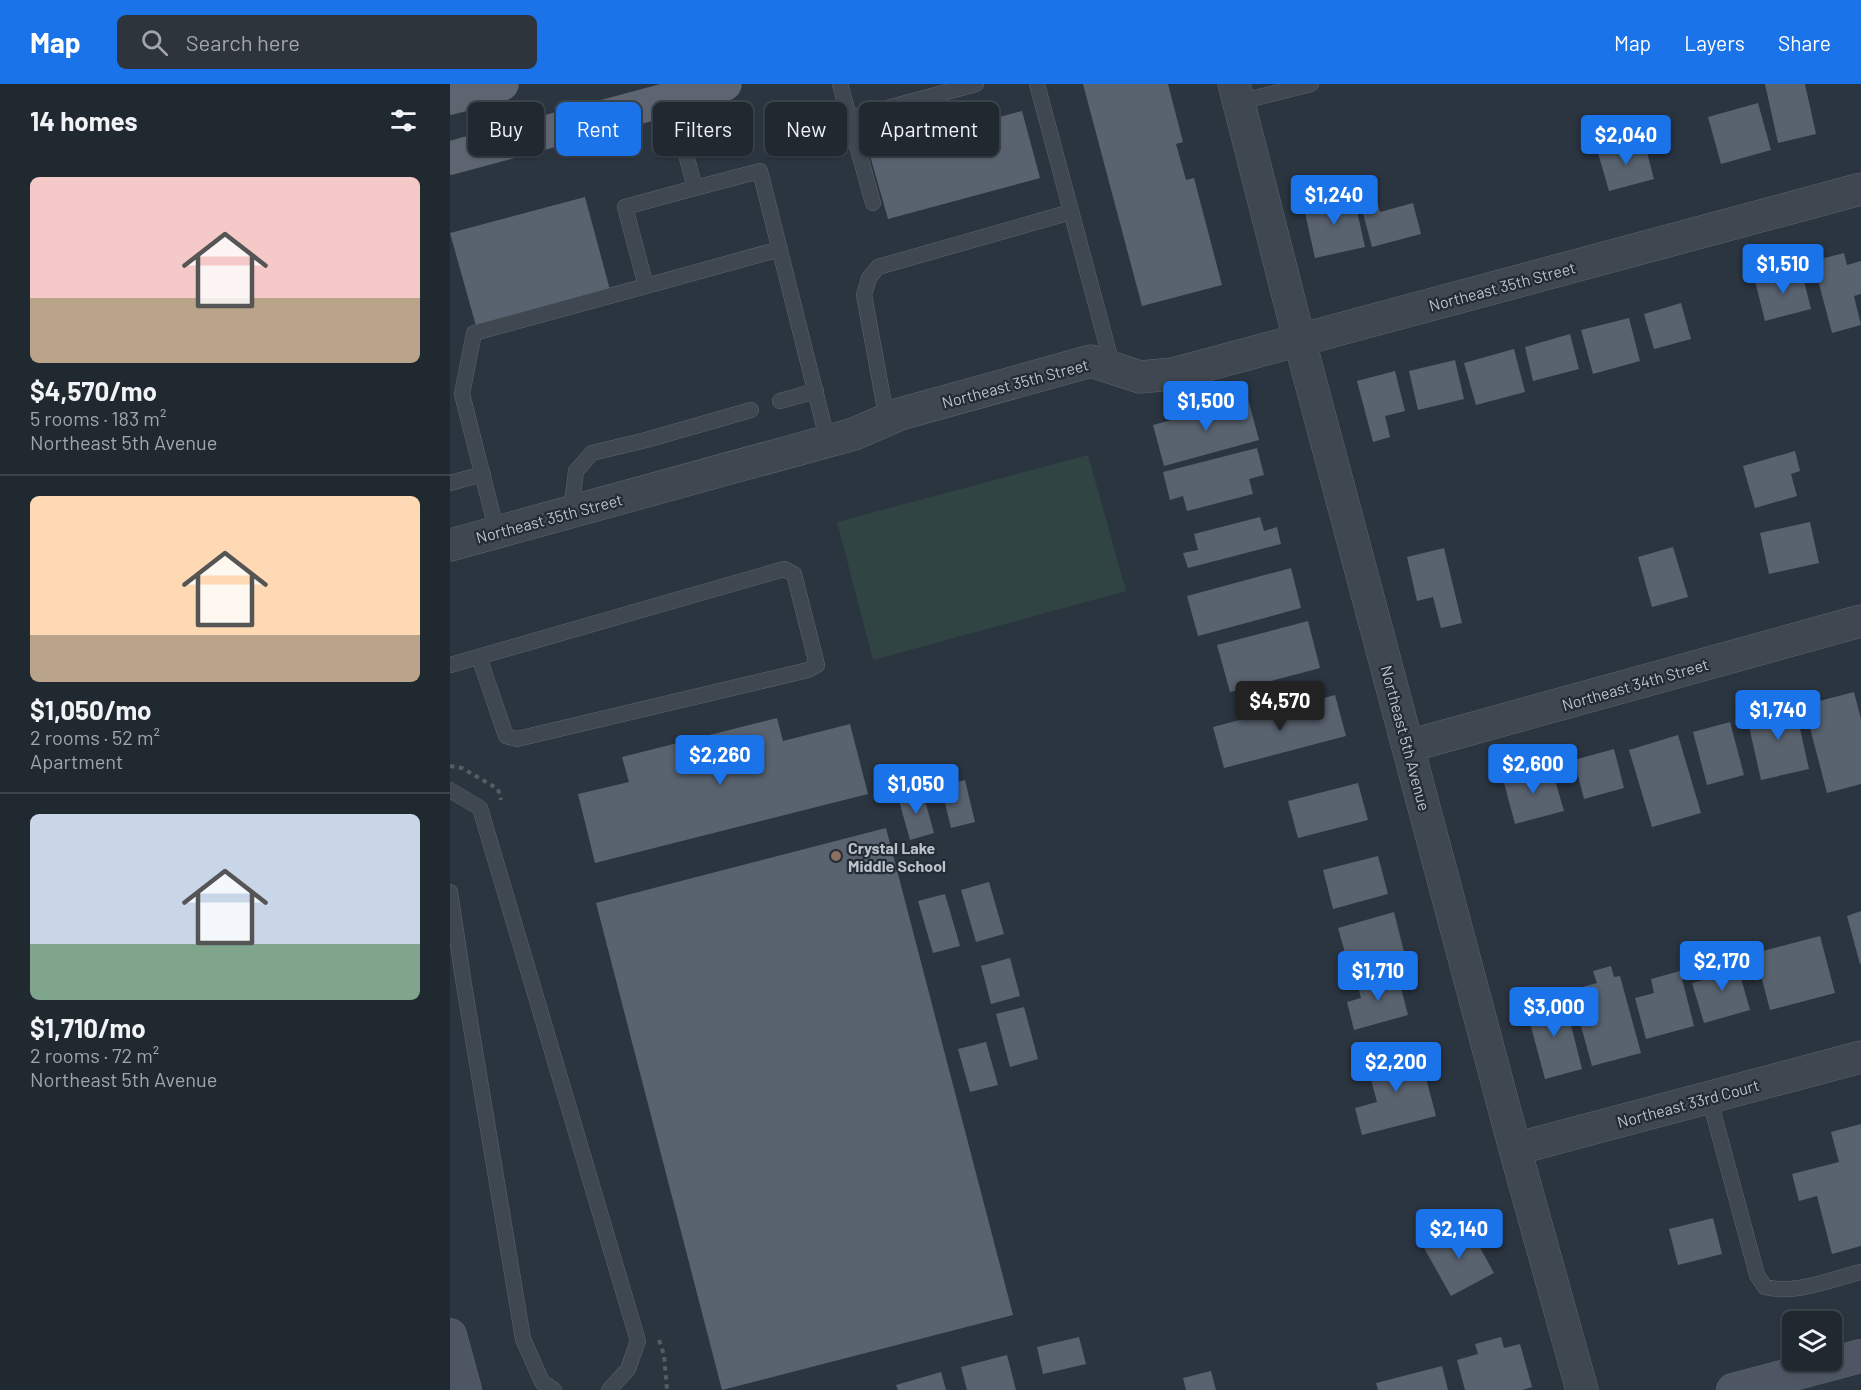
<!DOCTYPE html>
<html lang="en">
<head>
<meta charset="utf-8">
<style>
	:root { --surface:#202830; --page:#2d343c; --text:#f1f3f6; --muted:#a2a6ab; --line:#3d444c; --accent:#1a73e8 }
	body { margin:0; font-family:Barlow,sans-serif; background:var(--page); color:var(--text); height:100vh; display:flex; flex-direction:column; font-size:22px; white-space:nowrap }
	* { box-sizing:border-box; margin:0 }
	p { font-size:20px; color:var(--muted) }
	.icon { flex:none; width:33px; height:33px; fill:none; stroke:currentColor; stroke-width:2; stroke-linecap:round; stroke-linejoin:round }
	.map { position:relative; flex:1; overflow:hidden }
	.side { display:flex; flex-direction:column; background:var(--surface); width:450px }
	.side>* { flex:none }
	.hud { position:absolute; left:18px; top:18px; width:570px; height:54px; display:flex; gap:12px }
	.buttons { position:absolute; left:1332px; top:1227px; display:grid; gap:12px }
	.buttons a { display:grid; place-items:center; width:60px; height:60px; border-radius:9px; background:var(--surface); box-shadow:0 2px 4px #0004,0 0 0 2px var(--line); font-size:30px }
	.price { position:absolute; translate:-50% -51px; padding:0 14px; border-radius:6px; background:var(--accent); color:#fff; font-size:20px; line-height:39px; filter:drop-shadow(0 2px 3px #0008) }
	.price::after { content:''; position:absolute; left:50%; top:36px; width:18px; height:14px; margin-left:-9px; background:inherit; clip-path:polygon(0 0,100% 0,50% 100%) }
	.price.current { background:#222; color:#fff }
	ul { padding:0; list-style:none }
	li { display:grid; align-content:center; gap:12px; height:318px; padding:0 30px }
	li+li { border-top:2px solid var(--line) }
	li span { display:grid; place-items:center; height:186px; border-radius:9px; color:#555 }
	li>.icon { margin-inline-start:auto }
	span .icon { width:108px; height:108px; fill:#fffc; stroke-width:1 }
	li b { font-size:26px }
	h2 { display:flex; justify-content:space-between; align-items:center; height:72px; padding:0 30px; font-size:26px }
	.pill { padding:0 21px; border-radius:9px; background:var(--surface); box-shadow:0 2px 4px #0004,0 0 0 2px var(--line); font-size:21px; line-height:54px }
	.pill.current { background:var(--accent); color:#fff }
	header { display:flex; align-items:center; gap:36px; box-sizing:border-box; height:84px; padding:0 30px; background:var(--accent); color:#fff }
	header strong { font-size:28px }
	nav { display:flex; gap:33px; margin-inline-start:auto; font-size:21px }
	.search { width:420px; height:54px; background:var(--page); display:flex; align-items:center; gap:15px; box-sizing:border-box; padding:0 21px; border-radius:9px; color:var(--muted); font-size:22px }
	main { display:flex; flex:1; min-height:0 }
	.map>svg:first-child { display:block }
	.green { fill:#304443 }
	.building { fill:#59636f }
	.lines { fill:none; stroke-linecap:round; stroke-linejoin:round }
	.lane-casing { stroke:#5c656d; stroke-width:16 }
	.street-casing { stroke:#5c656d; stroke-width:33 }
	.secondary-casing { stroke:#5c656d; stroke-width:34 }
	.primary-casing { stroke:#485059; stroke-width:34 }
	.path { stroke:#4f6062; stroke-width:4; stroke-dasharray:4.5 4.5; stroke-linecap:butt }
	.lane { stroke:#3f4750; stroke-width:15 }
	.street { stroke:#3f4750; stroke-width:32 }
	.secondary { stroke:#4d5662; stroke-width:33 }
	.primary { stroke:#5d6670; stroke-width:33 }
	.education-dot { fill:#8d6e63; stroke:#232c35; stroke-width:2 }
	.labels { text-anchor:middle; dominant-baseline:central; stroke-width:4.5; stroke-linejoin:round; paint-order:stroke }
	.street-label { font-size:16px; fill:#bbc2ca; stroke:#232c35 }
	.poi-label { font-size:16px; font-weight:bold; fill:#bbc2ca; stroke:#232c35; text-anchor:start }
</style>
</head>
<body>
<header>
<strong>Map</strong>
<div class="search"><svg class="icon" aria-label="search" viewBox="0 0 24 24"><circle cx="10" cy="10" r="6"/><path d="M15 15l6 6"/></svg>Search here</div>
<nav><a>Map</a><a>Layers</a><a>Share</a></nav>
</header>
<main>
<section class="side">
<h2>14 homes<svg class="icon" aria-label="filters" viewBox="0 0 24 24"><path d="M4 7h16M4 17h16"/><circle cx="9" cy="7" r="2"/><circle cx="15" cy="17" r="2"/></svg></h2>
<ul>
<li><span style="background:linear-gradient(#f6c9c9 65%,#b9a48a 0)"><svg class="icon" aria-label="home" viewBox="0 0 24 24"><path d="M3 11l9-7 9 7M6 9v11h12V9"/></svg></span><div><b>$4,570/mo</b><p>5 rooms · 183 m²</p><p>Northeast 5th Avenue</p></div></li>
<li><span style="background:linear-gradient(#ffd9b3 75%,#b9a48a 0)"><svg class="icon" aria-label="home" viewBox="0 0 24 24"><path d="M3 11l9-7 9 7M6 9v11h12V9"/></svg></span><div><b>$1,050/mo</b><p>2 rooms · 52 m²</p><p>Apartment</p></div></li>
<li><span style="background:linear-gradient(#c9d6e8 70%,#7fa58c 0)"><svg class="icon" aria-label="home" viewBox="0 0 24 24"><path d="M3 11l9-7 9 7M6 9v11h12V9"/></svg></span><div><b>$1,710/mo</b><p>2 rooms · 72 m²</p><p>Northeast 5th Avenue</p></div></li>
</ul>
</section>
<div class="map">
<svg width="1411" height="1306" viewBox="0 0 1411 1306">
	<rect width="100%" height="100%" fill="#2b3540"/>
	<path class="green" d="M638,371L676,507L423,576L387,438Z"/>
	<path class="building" d="M633,0H718L733,58L726,60L736,96L744,94L772,201L692,222Z
		M1315,0H1355L1366,50L1328,59Z
		M1308,19L1321,66L1271,80L1258,33Z
		M377,23L386,59L343,70L334,34Z
		M572,27L590,94L438,135L419,68Z
		M1194,57L1204,95L1159,107L1148,69Z
		M903,109L915,163L865,174L853,120Z
		M925,109L930,128L963,119L971,150L922,163L909,114Z
		M135,113L160,206L26,242L0,149Z
		M1394,169L1397,181L1411,177V210L1404,212L1411,241L1382,249L1363,177Z
		M1351,185L1361,225L1315,237L1305,197Z
		M1231,219L1241,255L1204,265L1194,230Z
		M1179,234L1190,277L1143,290L1131,246Z
		M1120,250L1129,285L1083,297L1075,263Z
		M1064,265L1075,308L1026,321L1014,279Z
		M1005,276L1014,315L968,326L959,287Z
		M945,287L955,327L935,332L940,353L923,358L907,297Z
		M798,315L809,356L714,382L703,341Z
		M807,364L814,391L799,395L803,410L737,427L733,412L720,416L713,388Z
		M1345,367L1350,387L1341,390L1347,412L1305,424L1293,382Z
		M810,433L814,447L827,443L831,460L738,484L733,469L748,466L744,450Z
		M1360,438L1369,479L1319,490L1310,449Z
		M1223,463L1238,513L1202,523L1188,473Z
		M994,464L1012,539L991,544L983,513L967,517L957,473Z
		M841,484L851,524L748,552L737,512Z
		M858,537L870,584L780,608L767,561Z
		M1404,608L1411,635V700L1377,709L1354,621Z
		M885,611L896,652L774,684L763,643Z
		M1344,618L1359,685L1311,696L1296,629Z
		M327,634L333,657L400,640L418,710L145,779L128,710L179,698L172,673Z
		M1280,638L1294,691L1257,701L1243,648Z
		M1228,651L1251,729L1202,743L1179,666Z
		M1164,665L1174,704L1134,715L1124,676Z
		M1101,682L1114,727L1065,740L1053,695Z
		M515,696L525,738L501,744L491,702Z
		M908,699L918,736L848,754L838,717Z
		M472,706L484,749L460,756L448,713Z
		M436,744L563,1231L272,1306L146,819Z
		M928,772L938,810L883,825L873,786Z
		M539,798L554,850L526,858L511,806Z
		M495,810L510,862L483,869L468,817Z
		M1411,827V880H1410L1397,832Z
		M944,828L954,868L899,883L888,844Z
		M1370,852L1385,909L1320,926L1305,869Z
		M1285,873L1300,926L1254,939L1242,899L1264,893L1260,880Z
		M560,874L570,912L541,920L531,882Z
		M1161,882L1164,893L1170,892L1191,969L1142,982L1121,906L1147,899L1143,887Z
		M1230,887L1244,942L1196,955L1185,914L1204,909L1201,895Z
		M947,888L958,931L904,946L897,918L911,914L907,899Z
		M1114,913L1132,985L1095,995L1076,924Z
		M574,923L588,975L560,983L546,930Z
		M536,958L548,1001L520,1008L508,965Z
		M968,964L986,1032L912,1051L905,1024L927,1018L916,977Z
		M1411,1040V1162L1382,1170L1367,1112L1349,1117L1342,1090L1389,1078L1381,1048Z
		M1263,1134L1272,1170L1228,1181L1219,1145Z
		M1017,1140L1044,1189L1001,1212L974,1164Z
		M629,1253L636,1280L593,1290L587,1263Z
		M1051,1253L1054,1264L1070,1260L1082,1303L1072,1306H1015L1007,1276L1028,1270L1025,1260Z
		M557,1271L566,1306H517L511,1283Z
		M992,1282L998,1306H928L926,1299Z
		M761,1287L766,1306H736L733,1294Z
		M491,1288L496,1306H448L446,1301Z"/>
	<g class="lines">
		<defs>
			<path id="lane" d="M390,0L423,119
				M587,0L663,284
				M221,15L245,104L310,87L378,358
				M789,18L861,0
				M400,34L526,0
				M245,104L175,123L196,202L330,165
				M330,317L366,307
				M437,336L414,211L419,194L428,183L621,128
				M0,399L33,390
				M121,428L126,387L142,369L196,356L301,326
				M47,448L12,310L24,249L196,202
				M0,581L334,485L344,490L367,581L358,586L67,655L56,652L29,573
				M0,706L30,724L188,1257L178,1285L159,1306
				M0,808L14,901L73,1255L92,1298L104,1306
				M1259,1013L1307,1191L1315,1203C1346,1211 1381,1195 1411,1188"/>
			<path id="street" d="M784,0L846,243L1065,1065L1132,1306
				M0,461L404,350L450,330L641,277L690,293L723,290L1411,105
				M959,662L1411,537
				M1065,1065L1411,973"/>
			<path id="secondary" d="M0,1251L15,1306
				M1283,1306L1411,1272"/>
			<path id="primary" d="M0,14L52,0
				M0,74L275,0"/>
		</defs>
		<use href="#lane" class="lane-casing"/>
		<use href="#street" class="street-casing"/>
		<use href="#secondary" class="secondary-casing"/>
		<use href="#primary" class="primary-casing"/>
		<path class="path" d="M0,682L12,684L48,705L51,716
			M209,1256L214,1271L217,1306"/>
		<use href="#lane" class="lane"/>
		<use href="#street" class="street"/>
		<use href="#secondary" class="secondary"/>
		<use href="#primary" class="primary"/>
	</g>
	<circle class="education-dot" cx="386" cy="772" r="6"/>
	<g class="labels">
		<g class="street-label">
			<text transform="translate(1052 202) rotate(-15)">Northeast 35th Street</text>
			<text transform="translate(565 299) rotate(-15)">Northeast 35th Street</text>
			<text transform="translate(99 434) rotate(-15)">Northeast 35th Street</text>
			<text transform="translate(1185 600) rotate(-16)">Northeast 34th Street</text>
			<text transform="translate(956 654) rotate(75)">Northeast 5th Avenue</text>
			<text transform="translate(1238 1019) rotate(-15)">Northeast 33rd Court</text>
		</g>
		<g class="poi-label">
			<text x="398" y="763">Crystal Lake<tspan x="398" dy="18">Middle School</tspan></text>
		</g>
	</g>
</svg>
<div class="buttons">
<a><svg class="icon" aria-label="layers" viewBox="0 0 24 24"><path d="M12 4l9 5-9 5-9-5zM3 14l9 5 9-5"/></svg></a>
</div>
<b class="price" style="left:1176px;top:82px">$2,040</b>
<b class="price" style="left:884px;top:142px">$1,240</b>
<b class="price" style="left:1333px;top:211px">$1,510</b>
<b class="price" style="left:756px;top:348px">$1,500</b>
<b class="price current" style="left:830px;top:648px">$4,570</b>
<b class="price" style="left:1328px;top:657px">$1,740</b>
<b class="price" style="left:270px;top:702px">$2,260</b>
<b class="price" style="left:1083px;top:711px">$2,600</b>
<b class="price" style="left:466px;top:731px">$1,050</b>
<b class="price" style="left:1272px;top:908px">$2,170</b>
<b class="price" style="left:928px;top:918px">$1,710</b>
<b class="price" style="left:1104px;top:954px">$3,000</b>
<b class="price" style="left:946px;top:1009px">$2,200</b>
<b class="price" style="left:1009px;top:1176px">$2,140</b>
<div class="hud">
<a class="pill">Buy</a>
<a class="pill current">Rent</a>
<a class="pill">Filters</a>
<a class="pill">New</a>
<a class="pill">Apartment</a>
</div>
</div>
</main>
</body>
</html>
